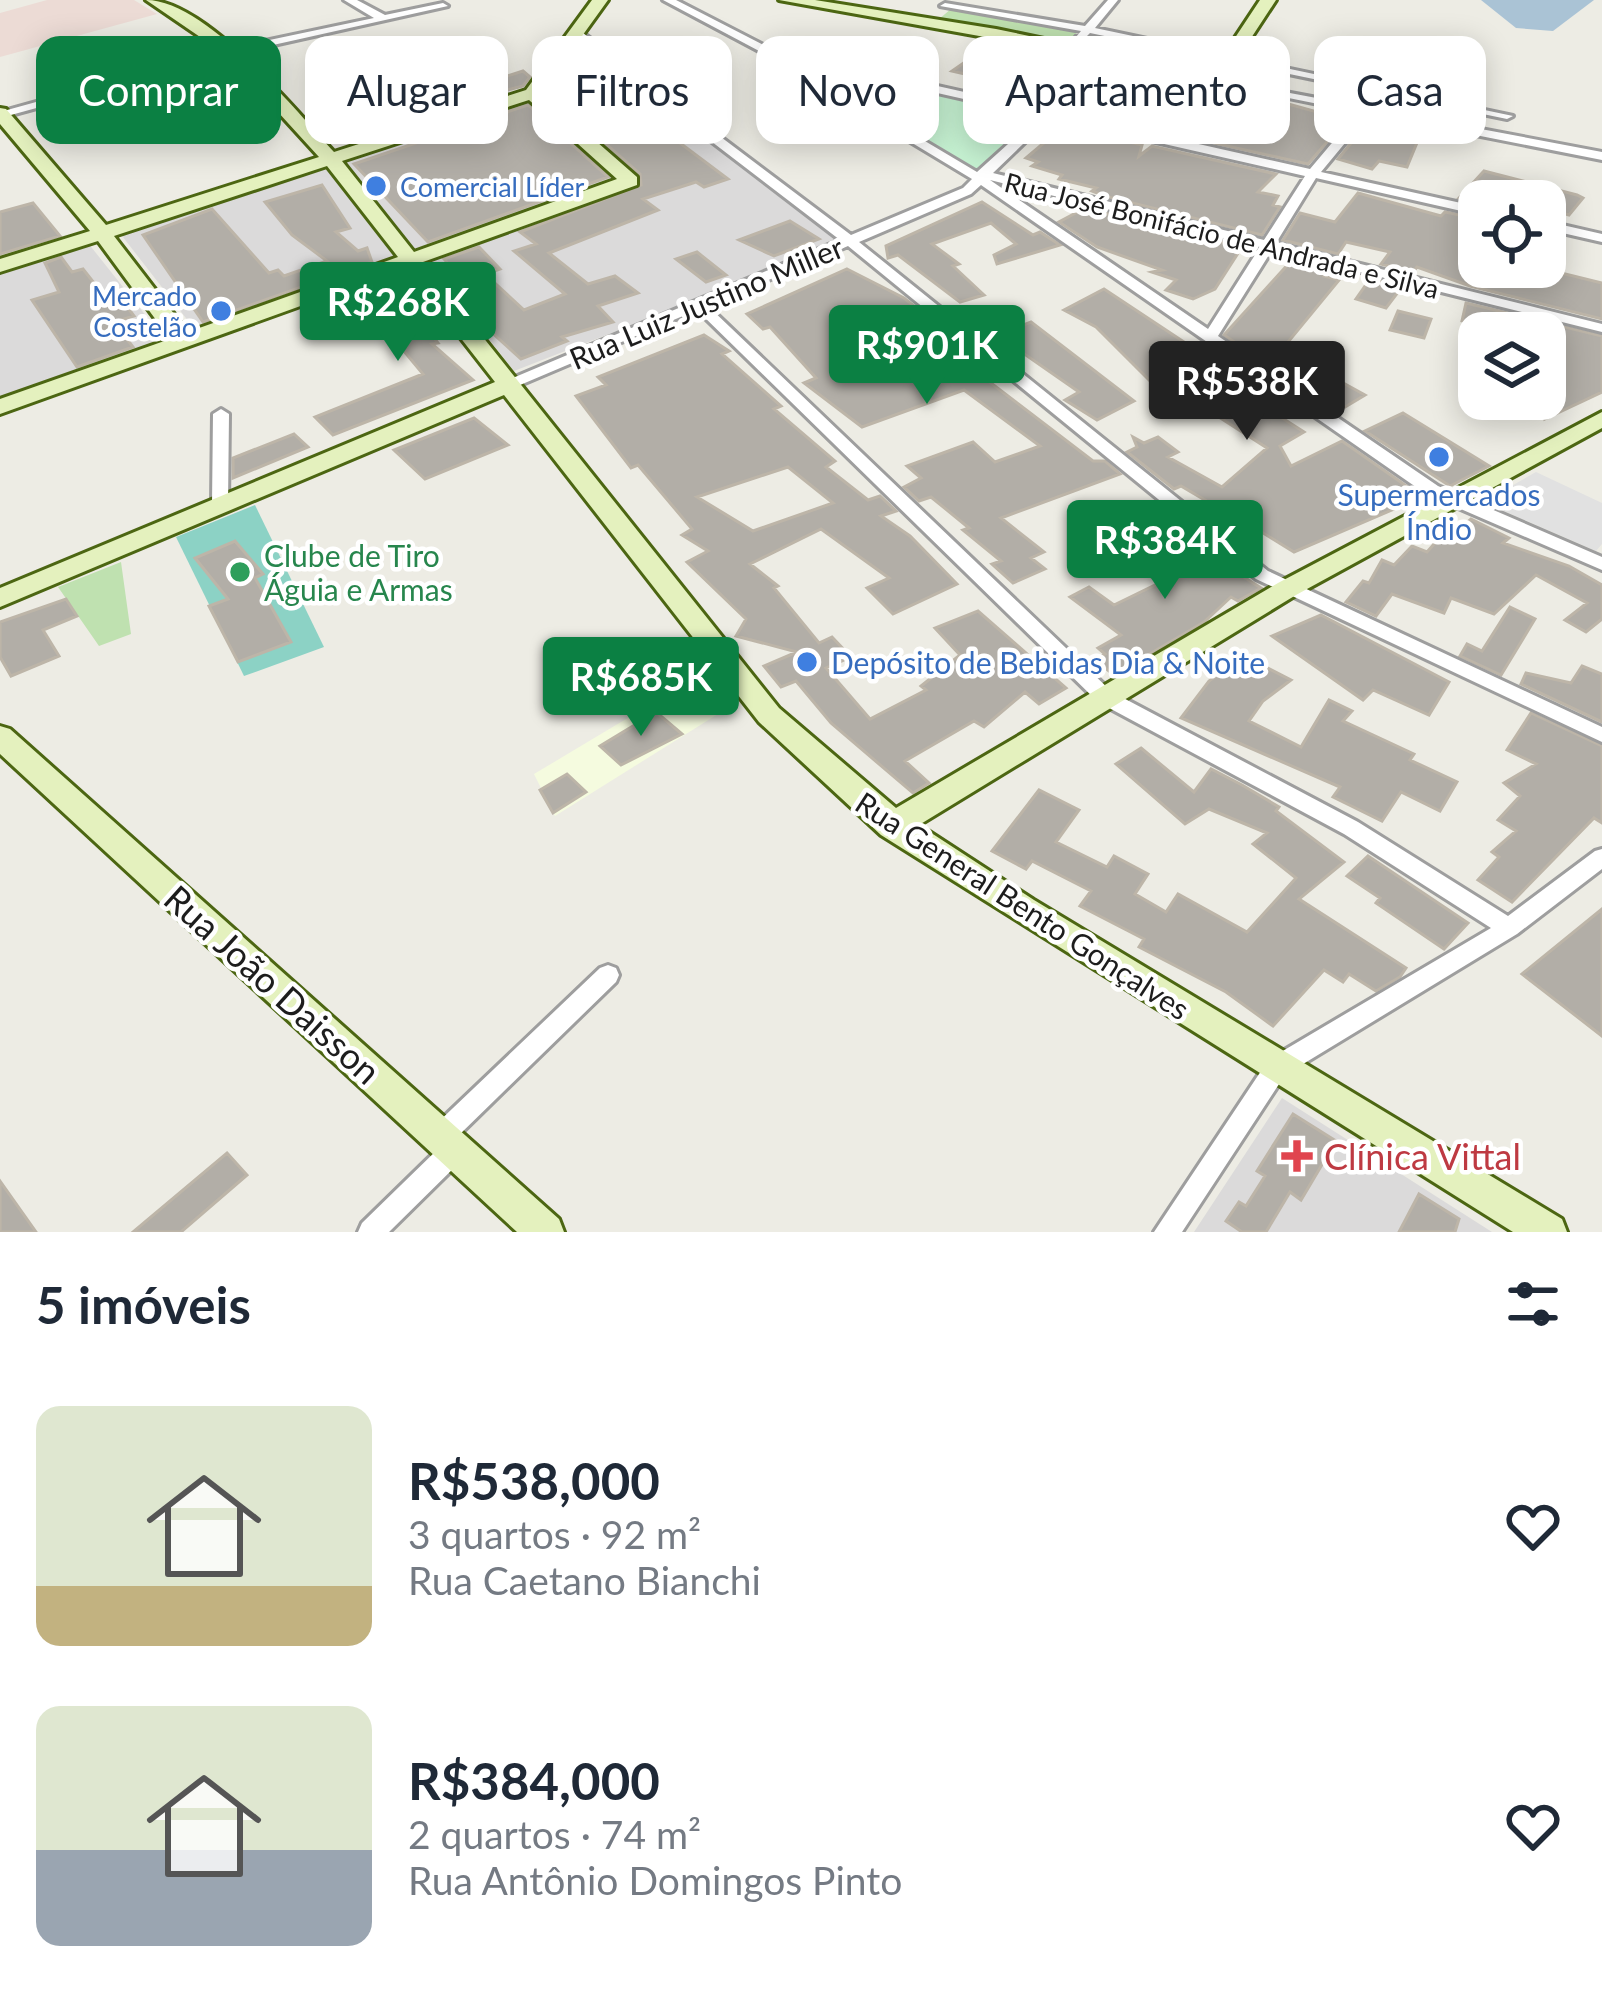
<!DOCTYPE html>
<html lang="pt">
<head>
<meta charset="utf-8">
<style>
	:root { --surface:#fff; --page:#f2f2f3; --text:#1f2937; --muted:#747a83; --accent:#0b8043 }
	body { margin:0; font-family:Lato,sans-serif; background:var(--page); color:var(--text); height:100vh; display:flex; flex-direction:column; font-size:45px; white-space:nowrap }
	* { box-sizing:border-box; margin:0 }
	p { font-size:39px; color:var(--muted) }
	.icon { flex:none; width:66px; height:66px; fill:none; stroke:currentColor; stroke-width:2; stroke-linecap:round; stroke-linejoin:round }
	.map { position:relative; height:1232px; overflow:hidden }
	.panel { display:flex; flex-direction:column; background:var(--surface); flex:1 }
	.panel>* { flex:none }
	.guide { position:absolute; left:36px; top:36px; width:1530px; height:108px; display:flex; gap:24px }
	.buttons { position:absolute; left:1458px; top:180px; display:grid; gap:24px }
	.buttons a { display:grid; place-items:center; width:108px; height:108px; border-radius:24px; background:var(--surface); box-shadow:0 6px 30px #0003; font-size:60px }
	.price { position:absolute; translate:-50% -102px; padding:0 27px; border-radius:12px; background:var(--accent); color:#fff; font-size:39px; line-height:78px; filter:drop-shadow(0 3px 6px #0008) }
	.price::after { content:''; position:absolute; left:50%; top:72px; width:36px; height:27px; margin-left:-18px; background:inherit; clip-path:polygon(0 0,100% 0,50% 100%) }
	.price.on { background:#222; color:#fff }
	ul { padding:0; list-style:none }
	li { display:flex; align-items:center; gap:36px; height:300px; padding:0 36px }
	li span { display:grid; place-items:center; flex:none; width:336px; height:240px; border-radius:24px; color:#555 }
	li>.icon { margin-inline-start:auto }
	span .icon { width:144px; height:144px; fill:#fffc; stroke-width:1 }
	li b { font-size:51px }
	h2 { display:flex; justify-content:space-between; align-items:center; height:144px; padding:0 36px; font-size:51px }
	.pill { padding:0 42px; border-radius:24px; background:var(--surface); box-shadow:0 6px 30px #0003; font-size:42px; line-height:108px }
	.pill.on { background:var(--accent); color:#fff }
	.map>svg:first-child { display:block }
	.residential { fill:#dbdada }
	.commercial { fill:#ecdbd5 }
	.education { fill:#f5fbdf }
	.grass { fill:#bfe1b0 }
	.park { fill:#c6f2d2 }
	.pitch { fill:#8cd2c5 }
	.parking { fill:#e1e1e1 }
	.water { fill:#aac3d5 }
	.building { fill:#b2aea7; stroke:#bdb5a8; stroke-width:3; fill-rule:evenodd }
	.lines { fill:none; stroke-linecap:round; stroke-linejoin:round }
	.street-casing { stroke:#9e9e9e; stroke-width:6 }
	.secondary-casing { stroke:#4c6612; stroke-width:6 }
	.street { fill:#fff; fill-rule:evenodd }
	.secondary { fill:#e4f1be; fill-rule:evenodd }
	.shop-dot { fill:#3f7fe0; stroke:#fff; stroke-width:4.5 }
	.leisure-dot { fill:#2e9e5b; stroke:#fff; stroke-width:4.5 }
	.health-dot { fill:#e0444e; stroke:#fff; stroke-width:4.5 }
	.labels { text-anchor:middle; dominant-baseline:central; stroke-width:9; stroke-linejoin:round; paint-order:stroke }
	.far-shop-label { font-size:27px; fill:#366cbe; stroke:#fff; text-anchor:start }
	.far-street-label { font-size:27px; fill:#1d1d1d; stroke:#fff }
	.street-label { font-size:30px; fill:#1d1d1d; stroke:#fff }
	.shop-label { font-size:30px; fill:#366cbe; stroke:#fff }
	.leisure-label { font-size:30px; fill:#27864d; stroke:#fff; text-anchor:start }
	.near-street-label { font-size:36px; fill:#1d1d1d; stroke:#fff }
	.near-health-label { font-size:36px; fill:#be3a42; stroke:#fff; text-anchor:start }
</style>
</head>
<body>
<div class="map">
<svg width="1602" height="1232" viewBox="0 0 1602 1232">
	<rect width="100%" height="100%" fill="#edece4"/>
	<path class="residential" d="M589,49L845,242L514,371L428,261L639,182V176L549,100L577,50Z
		M529,100L614,177L412,251L339,159Z
		M328,166L398,259L196,331L119,232Z
		M88,243L166,341L0,400V272Z
		M1282,1098L1492,1232H1194Z"/>
	<path class="commercial" d="M47,0H134L157,14L0,57V13Z"/>
	<path class="education" d="M698,676L711,692L705,698L718,714L555,816L534,774Z"/>
	<path class="grass" d="M952,8L1079,30L1066,45L938,20Z
		M121,562L131,634L99,646L58,587Z"/>
	<path class="park" d="M797,61L1034,116L975,171Z"/>
	<path class="pitch" d="M255,505L324,647L244,676L176,537Z"/>
	<path class="parking" d="M1536,472L1602,503V544L1596,551L1483,502Z"/>
	<path class="water" d="M1481,0H1594L1553,31L1516,28Z"/>
	<path class="building" d="M991,44L1068,59L1073,60L1043,92L952,71Z
		M1394,61L1428,68L1418,85L1383,80Z
		M591,66L655,106L673,122L660,128L728,179L704,187L696,182L643,199L658,210L549,253L588,284L615,276L638,293L598,306L613,322L562,337L567,341L521,359L478,320L483,318L465,298L457,281L461,278L444,259L479,247L500,269L485,274L524,310L565,294L514,251L536,244L520,232L641,185L640,174L547,92L560,74Z
		M1114,68L1161,79L1154,102L1143,100L1115,121L1080,113L1089,102L1076,99Z
		M523,71L530,77L523,86L458,103L470,99L460,91Z
		M1223,92L1274,100L1346,120L1308,164L1169,133Z
		M528,105L608,177L428,242L354,164Z
		M1388,124L1421,133L1407,167L1379,161L1372,169L1338,159L1366,125L1383,129Z
		M1064,126L1142,145L1139,156L1152,146L1276,174L1258,192L1278,196L1273,205L1280,207L1262,235L1108,197L1092,191L1096,188L1059,179L1062,175L1032,166L1038,162L1026,158Z
		M1484,171L1577,195L1583,198L1569,215L1551,210L1558,201L1459,198Z
		M322,185L350,228L336,232L358,251L367,248L372,262L203,322L143,235L212,209L269,273L278,270L284,276L327,261L292,235L265,202Z
		M1358,193L1441,216L1445,212L1479,219V267L1545,269L1602,283V319L1470,286L1417,267L1413,272L1381,264L1390,252L1346,242L1338,254L1283,240L1300,213L1335,222Z
		M982,202L1033,235L1040,232L1060,245L997,264L994,255L1016,244L991,223L932,244L959,264L953,266L984,295L960,302L898,255L888,258L886,246Z
		M33,203L60,236L0,254V212Z
		M1085,208L1242,247L1215,289L1193,299L1166,290L1176,280L1152,272L1162,270L1097,247L1059,222Z
		M790,221L819,239L774,256L739,240Z
		M697,252L726,275L706,282L676,259Z
		M61,257L72,272L83,269L105,297L117,293L134,316L114,322L133,347L77,367L32,300L59,292L45,263Z
		M1292,260L1328,269L1324,276L1339,280L1288,342L1300,348L1268,365L1224,335Z
		M847,269L904,298L918,309L913,312L970,363L994,377L987,380L1093,461H1105L1120,474L1001,518L1044,552L1031,558L1045,569L1013,583L992,564L1001,561L963,530L969,528L931,497L919,501L904,487L921,478L907,466L973,442L995,462L1040,446L964,390L862,427L804,383L816,378L770,327L763,329L747,314Z
		M1370,279L1402,287L1386,308L1356,299Z
		M362,289L403,298L438,343L432,344L473,380L333,435L315,417L423,374L374,315L341,306Z
		M1104,289L1193,348L1202,344L1216,353L1212,360L1232,374L1221,379L1304,432L1280,446L1291,466L1342,441L1422,497L1294,552L1255,528L1248,533L1224,518L1220,509L1181,486L1174,489L1127,452L1137,447L1133,437L1144,443L1158,437L1178,452L1168,457L1222,487L1267,448L1166,383L1157,388L1096,327L1064,310Z
		M1466,303L1602,336V392L1545,419V333H1512L1462,321Z
		M1398,311L1431,319L1424,338L1390,330Z
		M1031,322L1134,401L1097,420L1065,400L1079,392L997,335Z
		M704,335L729,351L722,354L781,406L774,409L835,461L826,467L868,500L880,496L896,511L881,516L910,536L957,584L893,614L867,588L889,578L821,529L750,564L778,586L774,588L819,643L832,637L851,657L826,668L870,719L926,690L921,686L960,655L935,628L978,611L1066,688L1039,704L1025,692L984,727L974,721L905,761L929,783L913,793L831,723L796,681L781,687L764,666L797,652L736,636L746,619L687,562L708,551L682,535L692,529L638,465L631,468L576,396L606,385L598,377ZM788,467L833,503L753,531L697,497Z
		M1336,379L1365,395L1345,407L1316,391Z
		M1403,413L1460,448L1489,466L1450,486L1365,431Z
		M474,418L508,445L425,479L394,450Z
		M294,434L308,447L233,478V458Z
		M1471,519L1509,538L1503,543L1569,566L1602,585V619L1586,632L1565,620L1587,603L1536,575L1494,614L1451,598L1444,613L1392,594L1376,616L1346,602L1363,581L1369,583L1382,560L1394,565L1412,546L1427,552L1442,535L1449,538Z
		M1178,535L1261,588L1238,601L1231,597L1204,622L1114,675L1095,660L1105,654L1098,648L1121,635L1070,597L1089,587L1114,605L1159,583L1135,564Z
		M235,541L263,574L255,578L291,642L238,662L209,606L228,599L195,558Z
		M66,599L77,616L43,630L59,656L11,676L0,657V622Z
		M1510,607L1535,619L1501,675L1460,656L1467,644L1482,651Z
		M1321,615L1449,682L1429,715L1373,690L1363,700L1272,636Z
		M1246,657L1291,680L1263,701L1249,721L1301,747L1329,700L1352,711L1343,721L1414,754L1410,760L1457,782L1440,811L1401,792L1382,821L1333,797L1340,787L1181,718L1209,681L1228,667L1233,670Z
		M1582,666L1602,674V722L1521,684L1526,673L1571,683Z
		M656,712L682,734L621,765L600,746Z
		M1531,713L1602,746V823L1594,818L1512,902L1478,880L1499,857L1492,852L1516,831L1498,820L1520,796L1504,783L1536,764L1507,750Z
		M1141,748L1194,792L1211,769L1242,785L1279,807L1276,811L1344,862L1299,899L1406,968L1400,977L1376,991L1349,974L1343,982L1324,970L1273,1026L1226,992L1139,947L1144,939L1080,906L1091,891L1032,861L1026,869L992,851L1039,790L1079,810L1056,842L1107,867L1114,856L1148,874L1135,894L1166,912L1178,894L1247,932L1296,878L1253,844L1267,833L1209,809L1185,824L1116,764Z
		M567,774L586,792L553,813L540,790Z
		M1368,856L1468,923L1444,949L1376,903L1380,898L1347,876Z
		M1602,909V1036L1522,974Z
		M1293,1114L1336,1141L1301,1200L1290,1192L1266,1232H1242L1226,1221L1239,1202L1246,1206L1265,1176L1257,1171Z
		M227,1153L247,1175L181,1232H133Z
		M0,1181L36,1232H0Z
		M1419,1194L1459,1219L1455,1232H1399Z"/>
	<g class="lines">
		<defs>
			<path id="street" d="M344,0H357L385,15L443,3L448,6L233,54L0,118V112L227,49L374,18Z
				M663,0H676L777,52L781,51L1045,110L1103,55H1111V59L1056,112L1310,169L1358,112L1215,83L1211,82V78L1602,152V160L1369,114L1321,172L1479,207V215L1316,178L1276,243L1602,324V332L1272,250L1218,336L1438,486L1602,557V570L1426,494L981,185L971,194L859,242L1268,571L1602,727V742L1256,579L848,246L708,306L1112,692L1358,822L1508,916L1595,851L1602,849V869L1517,934L1285,1075L1182,1232H1154L1269,1059L1491,928L1344,834L1098,702L697,310L513,388H503V382L840,240L575,37V33H583L851,235L963,188L972,179L761,52ZM787,59L1039,116L977,172ZM1050,118L1305,176L1264,240L993,173ZM990,180L1260,247L1208,329Z
				M1108,0H1118L1095,28L1513,116L1507,119L1090,33L1071,52L1066,49L1081,31L940,6L945,3L1085,26Z
				M1545,221L1602,234V242L1545,229Z
				M221,409L229,414L228,504L220,509L212,504L213,414Z
				M608,965L616,968L619,975L616,982L456,1138L465,1141L468,1149L465,1157L389,1232H358L362,1223L440,1147L432,1144L429,1136L432,1128L600,968Z"/>
			<path id="secondary" d="M146,0C206,0 294,109 334,152L526,90L592,0H608L541,93L637,177V185L423,262L779,708L896,808L1278,583L1602,412V428L1296,595L919,825L1034,900L1562,1219L1567,1232H1513L881,835L759,722L504,395L0,607V588L495,382L406,268L0,414V399L170,339L98,241L0,272V259L90,231L0,124V108L6,109L106,225L319,157L225,54ZM529,100L617,179L414,252L342,161ZM327,166L398,257L188,332L114,236Z
				M779,0H815L996,29L1211,74L1260,0H1276L1221,84L1215,85L996,39Z
				M0,726L10,729L559,1219L564,1232H517L0,754Z"/>
		</defs>
		<use href="#street" class="street-casing"/>
		<use href="#secondary" class="secondary-casing"/>
		<use href="#street" class="street"/>
		<use href="#secondary" class="secondary"/>
	</g>
	<g class="shop-dot">
		<circle cx="376" cy="186" r="12"/>
		<circle cx="221" cy="311" r="12"/>
		<circle cx="1439" cy="457" r="12"/>
		<circle cx="807" cy="662" r="12"/>
	</g>
	<circle class="leisure-dot" cx="240" cy="572" r="12"/>
	<path class="health-dot" d="M1291 1138h12v12h12v12h-12v12h-12v-12h-12v-12h12z"/>
	<g class="labels">
		<g class="far-shop-label">
			<text x="400" y="186">Comercial Líder</text>
			<text x="197" y="295" text-anchor="end">Mercado<tspan x="197" dy="31">Costelão</tspan></text>
		</g>
		<g class="far-street-label">
			<text transform="translate(1222 235) rotate(14)">Rua José Bonifácio de Andrada e Silva</text>
		</g>
		<g class="street-label">
			<text transform="translate(706 302) rotate(-23)">Rua Luiz Justino Miller</text>
			<text transform="translate(1023 905) rotate(33)">Rua General Bento Gonçalves</text>
		</g>
		<g class="shop-label">
			<text x="1439" y="494">Supermercados<tspan x="1439" dy="34">Índio</tspan></text>
			<text x="831" y="662" text-anchor="start">Depósito de Bebidas Dia &amp; Noite</text>
		</g>
		<g class="leisure-label">
			<text x="264" y="555">Clube de Tiro<tspan x="264" dy="34">Águia e Armas</tspan></text>
		</g>
		<g class="near-street-label">
			<text transform="translate(273 984) rotate(42)">Rua João Daisson</text>
		</g>
		<g class="near-health-label">
			<text x="1324" y="1156">Clínica Vittal</text>
		</g>
	</g>
</svg>
<div class="buttons">
<a><svg class="icon" aria-label="locate" viewBox="0 0 24 24"><circle cx="12" cy="12" r="6"/><path d="M12 2v4M12 18v4M2 12h4M18 12h4"/></svg></a>
<a><svg class="icon" aria-label="layers" viewBox="0 0 24 24"><path d="M12 4l9 5-9 5-9-5zM3 14l9 5 9-5"/></svg></a>
</div>
<b class="price" style="left:398px;top:364px">R$268K</b>
<b class="price" style="left:927px;top:407px">R$901K</b>
<b class="price on" style="left:1247px;top:443px">R$538K</b>
<b class="price" style="left:1165px;top:602px">R$384K</b>
<b class="price" style="left:641px;top:739px">R$685K</b>
<div class="guide">
<a class="pill on">Comprar</a>
<a class="pill">Alugar</a>
<a class="pill">Filtros</a>
<a class="pill">Novo</a>
<a class="pill">Apartamento</a>
<a class="pill">Casa</a>
</div>
</div>
<section class="panel">
<h2>5 imóveis<svg class="icon" aria-label="filters" viewBox="0 0 24 24"><path d="M4 7h16M4 17h16"/><circle cx="9" cy="7" r="2"/><circle cx="15" cy="17" r="2"/></svg></h2>
<ul>
<li><span style="background:linear-gradient(#dfe7d0 75%,#c2b280 0)"><svg class="icon" aria-label="home" viewBox="0 0 24 24"><path d="M3 11l9-7 9 7M6 9v11h12V9"/></svg></span><div><b>R$538,000</b><p>3 quartos · 92 m²</p><p>Rua Caetano Bianchi</p></div><svg class="icon" aria-label="heart" viewBox="0 0 24 24"><path d="M12 20l-8-8c-3-5 5-10 8-4 3-6 11-1 8 4z"/></svg></li>
<li><span style="background:linear-gradient(#dfe7d0 60%,#9aa5b1 0)"><svg class="icon" aria-label="home" viewBox="0 0 24 24"><path d="M3 11l9-7 9 7M6 9v11h12V9"/></svg></span><div><b>R$384,000</b><p>2 quartos · 74 m²</p><p>Rua Antônio Domingos Pinto</p></div><svg class="icon" aria-label="heart" viewBox="0 0 24 24"><path d="M12 20l-8-8c-3-5 5-10 8-4 3-6 11-1 8 4z"/></svg></li>
</ul>
</section>
</body>
</html>
